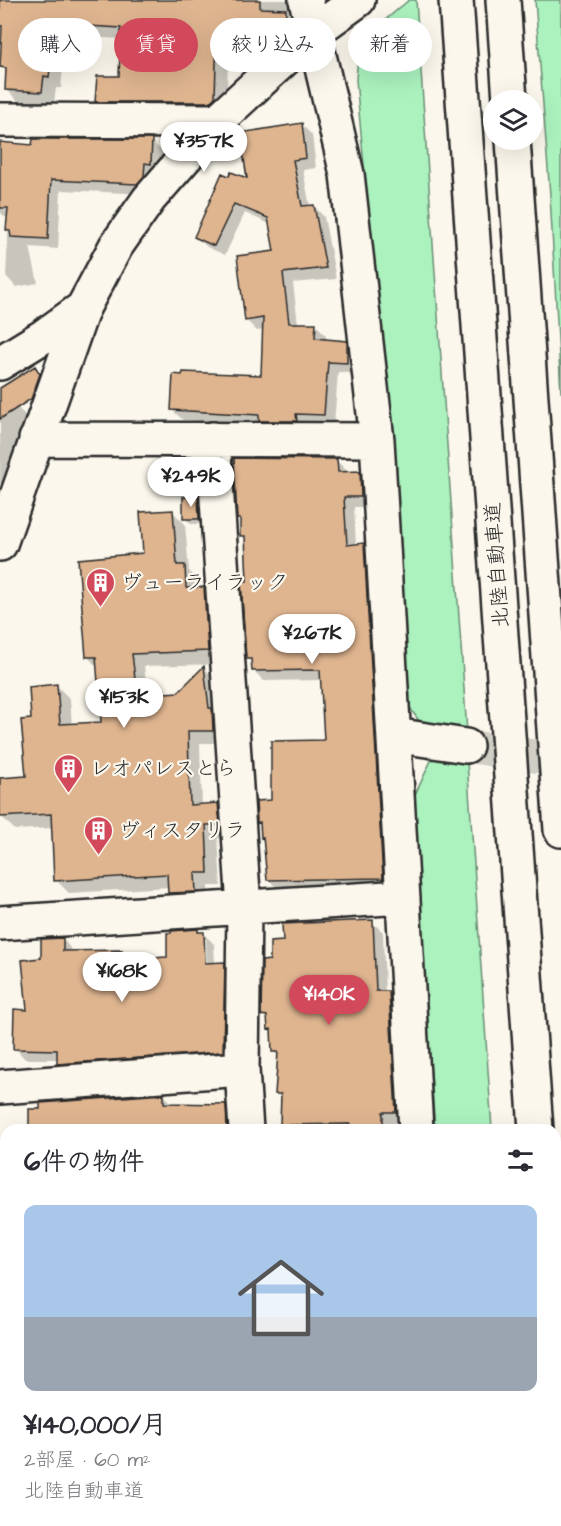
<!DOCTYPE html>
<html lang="ja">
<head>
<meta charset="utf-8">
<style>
	:root { --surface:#fff; --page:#f2f2f3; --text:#2b2b33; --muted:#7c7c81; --accent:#d1495b }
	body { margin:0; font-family:"Architects Daughter","Klee One",sans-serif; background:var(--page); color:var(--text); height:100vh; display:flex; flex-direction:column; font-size:22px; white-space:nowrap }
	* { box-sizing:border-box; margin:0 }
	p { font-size:20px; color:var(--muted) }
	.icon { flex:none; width:33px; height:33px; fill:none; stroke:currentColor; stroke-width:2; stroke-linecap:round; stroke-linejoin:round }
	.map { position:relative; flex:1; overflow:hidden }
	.details { position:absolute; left:0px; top:1124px; width:561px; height:404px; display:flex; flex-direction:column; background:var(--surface); border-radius:18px 18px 0 0; box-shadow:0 6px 24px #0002 }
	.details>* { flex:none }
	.guide { position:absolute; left:18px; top:18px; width:525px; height:54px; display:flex; gap:12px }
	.fabs { position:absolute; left:483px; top:90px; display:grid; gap:12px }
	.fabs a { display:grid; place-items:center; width:60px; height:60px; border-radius:50%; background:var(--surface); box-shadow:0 6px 24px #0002; font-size:30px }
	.price { position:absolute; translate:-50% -51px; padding:0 14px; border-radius:21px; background:#fff; color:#222; font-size:20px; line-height:39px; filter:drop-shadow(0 2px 3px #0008) }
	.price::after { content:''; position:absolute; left:50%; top:36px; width:18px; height:14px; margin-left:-9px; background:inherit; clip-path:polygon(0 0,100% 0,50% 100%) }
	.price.selected { background:var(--accent); color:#fff }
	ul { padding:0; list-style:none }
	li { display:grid; align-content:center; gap:12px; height:318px; padding:0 24px }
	li span { display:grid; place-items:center; height:186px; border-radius:12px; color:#555 }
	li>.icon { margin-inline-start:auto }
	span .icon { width:108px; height:108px; fill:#fffc; stroke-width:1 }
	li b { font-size:26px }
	h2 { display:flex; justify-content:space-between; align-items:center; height:72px; padding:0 24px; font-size:26px }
	.tag { padding:0 21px; border-radius:27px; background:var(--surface); box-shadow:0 6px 24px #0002; font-size:21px; line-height:54px }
	.tag.selected { background:var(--accent); color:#fff }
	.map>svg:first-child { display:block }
	.green { fill:#abf2be; stroke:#6b8e74; stroke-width:1.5 }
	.shadow { fill:#0003; fill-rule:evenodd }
	.building { fill:#dfb590; stroke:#2b2b2b; stroke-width:1.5 }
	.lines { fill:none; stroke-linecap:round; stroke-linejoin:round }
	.minor-tunnel { stroke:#d1cec5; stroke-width:33; stroke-dasharray:33 16; stroke-linecap:butt }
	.minor-casing { stroke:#2b2b2b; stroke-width:38 }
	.highway-casing { stroke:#2b2b2b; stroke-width:38 }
	.minor { stroke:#fbf7ec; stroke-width:33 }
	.highway { stroke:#fbf7ec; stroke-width:33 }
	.labels { text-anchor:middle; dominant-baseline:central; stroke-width:4.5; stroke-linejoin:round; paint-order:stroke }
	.street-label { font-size:21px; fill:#2b2b2b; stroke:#fbf7ec }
	.poi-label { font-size:21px; fill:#2b2b2b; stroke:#fbf7ec; text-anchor:start }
</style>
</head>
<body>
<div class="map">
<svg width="561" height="1526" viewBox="0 0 561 1526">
	<rect width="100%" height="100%" fill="#fbf7ec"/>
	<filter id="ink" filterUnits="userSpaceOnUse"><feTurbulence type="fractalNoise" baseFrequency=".0167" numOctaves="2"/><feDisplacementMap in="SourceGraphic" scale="12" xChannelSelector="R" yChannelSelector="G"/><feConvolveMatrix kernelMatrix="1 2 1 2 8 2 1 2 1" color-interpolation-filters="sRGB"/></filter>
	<g filter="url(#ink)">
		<path class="green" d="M409,0H416L467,732L419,721L404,699L387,409L356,80L359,42Z
			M535,0H561V393L550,195Z
			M435,752L467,761L492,1129H435L424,982L414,797Z"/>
		<path class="shadow" d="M2,0H290L289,15L297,23V44L229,43L226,110L109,113L97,101L121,78L122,39L66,36L61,88H56L54,103L19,102L7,90V72L2,67L4,29L0,26Z
			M301,124L312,135L316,168L303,170L310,207L314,206L324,217L336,279L293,283L298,324H315L326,335V340L346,342L357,353L358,374L338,372L334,425H265L183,420L172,410L263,377L264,330L257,331L246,320L276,252L270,224L245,213L225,255L207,247L196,236Z
			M151,141L162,151L161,173L148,194L61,190L58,249L30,247L38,283L16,287L6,276L9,217H5L0,212V144L33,147Z
			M16,406L25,415L26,450L14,483L0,484V412Z
			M336,460L347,471V473H359L370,484L371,507H354L356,546L364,545L374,556L393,888L279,890L268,879L265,840L262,837V825L259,822L273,802L325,742L322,680L264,681L253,670V663L248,658L249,582L247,540L242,535L241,520L239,518Z
			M197,499L203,504L204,524H191L185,518Z
			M172,511L185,524L189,571L197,580L198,589L203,588L216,601L221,664L144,666L148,696L178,694L204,668L216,681L226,743H200L202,805L218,804L231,817L232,837L218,838L221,886H208L209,904L183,906L170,893V887L69,893L56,880L53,828L15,830L2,817L0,779L27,777L32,720L57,686L70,699L72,725L103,723L98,668L87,656L144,554Z
			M372,922L383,932L385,993H389L399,1004L407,1130H287L282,1124V1099L276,1093L279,1057L273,1051V1033L269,1029V1020L263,1015L272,962L284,943Z
			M197,931L203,933L214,944L215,964H224L235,975L234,1062L70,1074L59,1063V1059H25L15,1048L28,1011L42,959L63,939L73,952L121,951L131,961L169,958ZM203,939H206L207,971H204Z
			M164,1095L174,1105L225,1106L235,1116L236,1130H31Z
			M0,1279L6,1280V1411L0,1414Z
			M0,1436L6,1437V1521H85L84,1526H0Z
			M215,1521H436L433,1526H215Z"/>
		<path class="building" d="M0,0H260V8L286,9L285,33L217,31L215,97L210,102H95L97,76H119L121,28L55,24L49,77L44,76L42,92L5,90L6,68L0,67L2,26H0Z
			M302,123L306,158L293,160L302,206L314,205L326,268L283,273L289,323H316L315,338L347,341V363L328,362L324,415L296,414L297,421H259V415L171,410L173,374L182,375L183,372L261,375L263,318L245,321L237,256L274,251L268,218L234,204L214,246L194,237L222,173L229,176L231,172L247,178L240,133Z
			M33,139H152L151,164L145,163L144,176L137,184L51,180L48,239L11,237L10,231L6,230L8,208H0V142L32,145Z
			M35,366L40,374L31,399L0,419V388Z
			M234,458L337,459L338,472L360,471L361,497H344L347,545L364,543L383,878L267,880L263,837L261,838L260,822L257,823L256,801L271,800V741L324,740L320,670L252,671L251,659H246L241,581H247L245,536H240V519H237Z
			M183,497H198L199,519H183Z
			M173,510L177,565H185L186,588L204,587L208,651L132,654L137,695L178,692L204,666L209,708H212L213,731H188L190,805L218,803L220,825H206L208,873H195L196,892L168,893L167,874L54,881L51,814L0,817V778L26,776L21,720L31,719L29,687L57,684L60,724L101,722L96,657H86L78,559L143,553L140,512Z
			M373,920L376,991H389L396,1112H383V1130H350V1124L280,1125L281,1094H275L278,1052H272L271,1029L268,1030L267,1016L261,1015L262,961L270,960V942L283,941L282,924Z
			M198,929V932H204L205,963L225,962L223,1052L57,1064V1050L13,1049L14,1009L27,1010L22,960L41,958V939L63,938V951L122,950L120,960L167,957V933H171V931Z
			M164,1094V1103L226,1104L227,1130H29V1109H40V1103Z"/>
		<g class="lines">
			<path class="minor-tunnel" d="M466,746L561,760
				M555,1309L561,1310"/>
			<defs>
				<path id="minor" d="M306,0L347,174L377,440L416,1130
					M0,120L217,121
					M0,363L44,336L83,308
					M36,439L377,440
					M213,439L244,908L242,1069L246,1130
					M0,544L83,308L116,246L149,199L217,121L315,31L358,0
					M394,735L466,746
					M0,923L403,897
					M0,1087L242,1069
					M0,1179L4,1260
					M0,1417H6
					M439,1521V1526"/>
				<path id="highway" d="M456,0L536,1130
					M503,0L510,100
					M513,140L561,830
					M555,1432L561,1526"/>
			</defs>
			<use href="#minor" class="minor-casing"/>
			<use href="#highway" class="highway-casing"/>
			<use href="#minor" class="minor"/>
			<use href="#highway" class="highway"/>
		</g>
	</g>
	<defs>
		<symbol id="building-pin" viewBox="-11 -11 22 30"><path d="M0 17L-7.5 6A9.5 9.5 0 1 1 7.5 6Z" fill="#d1495b" stroke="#fbf7ec"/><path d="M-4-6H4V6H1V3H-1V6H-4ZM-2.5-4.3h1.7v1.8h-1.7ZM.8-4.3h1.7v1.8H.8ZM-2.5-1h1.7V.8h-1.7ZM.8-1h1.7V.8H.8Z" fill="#fff"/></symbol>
	</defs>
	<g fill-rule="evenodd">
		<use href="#building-pin" x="84" y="566" width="33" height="45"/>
		<use href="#building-pin" x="52" y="752" width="33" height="45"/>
		<use href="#building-pin" x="82" y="814" width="33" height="45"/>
	</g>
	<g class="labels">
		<g class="street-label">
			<text transform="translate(497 565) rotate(-94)">北陸自動車道</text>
		</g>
		<g class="poi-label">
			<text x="121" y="582">ヴューライラック</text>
			<text x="90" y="768">レオパレスとら</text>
			<text x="119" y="830">ヴィスタリラ</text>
		</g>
	</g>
</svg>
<div class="fabs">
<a><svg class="icon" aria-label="layers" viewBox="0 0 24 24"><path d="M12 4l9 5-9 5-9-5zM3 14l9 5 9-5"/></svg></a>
</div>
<b class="price" style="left:204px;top:173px">¥357K</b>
<b class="price" style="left:191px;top:508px">¥249K</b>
<b class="price" style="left:312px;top:665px">¥267K</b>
<b class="price" style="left:124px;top:729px">¥153K</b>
<b class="price" style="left:122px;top:1003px">¥168K</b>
<b class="price selected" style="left:329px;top:1026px">¥140K</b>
<div class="guide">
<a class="tag">購入</a>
<a class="tag selected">賃貸</a>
<a class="tag">絞り込み</a>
<a class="tag">新着</a>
</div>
<section class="details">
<h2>6件の物件<svg class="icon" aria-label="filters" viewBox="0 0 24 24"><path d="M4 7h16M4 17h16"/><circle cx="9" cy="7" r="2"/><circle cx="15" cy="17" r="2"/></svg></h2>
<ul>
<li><span style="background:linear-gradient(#a9c7e8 60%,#9aa5b1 0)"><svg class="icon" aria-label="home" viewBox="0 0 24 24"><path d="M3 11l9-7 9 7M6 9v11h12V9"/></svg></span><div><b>¥140,000/月</b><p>2部屋 · 60 m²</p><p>北陸自動車道</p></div></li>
</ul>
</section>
</div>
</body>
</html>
